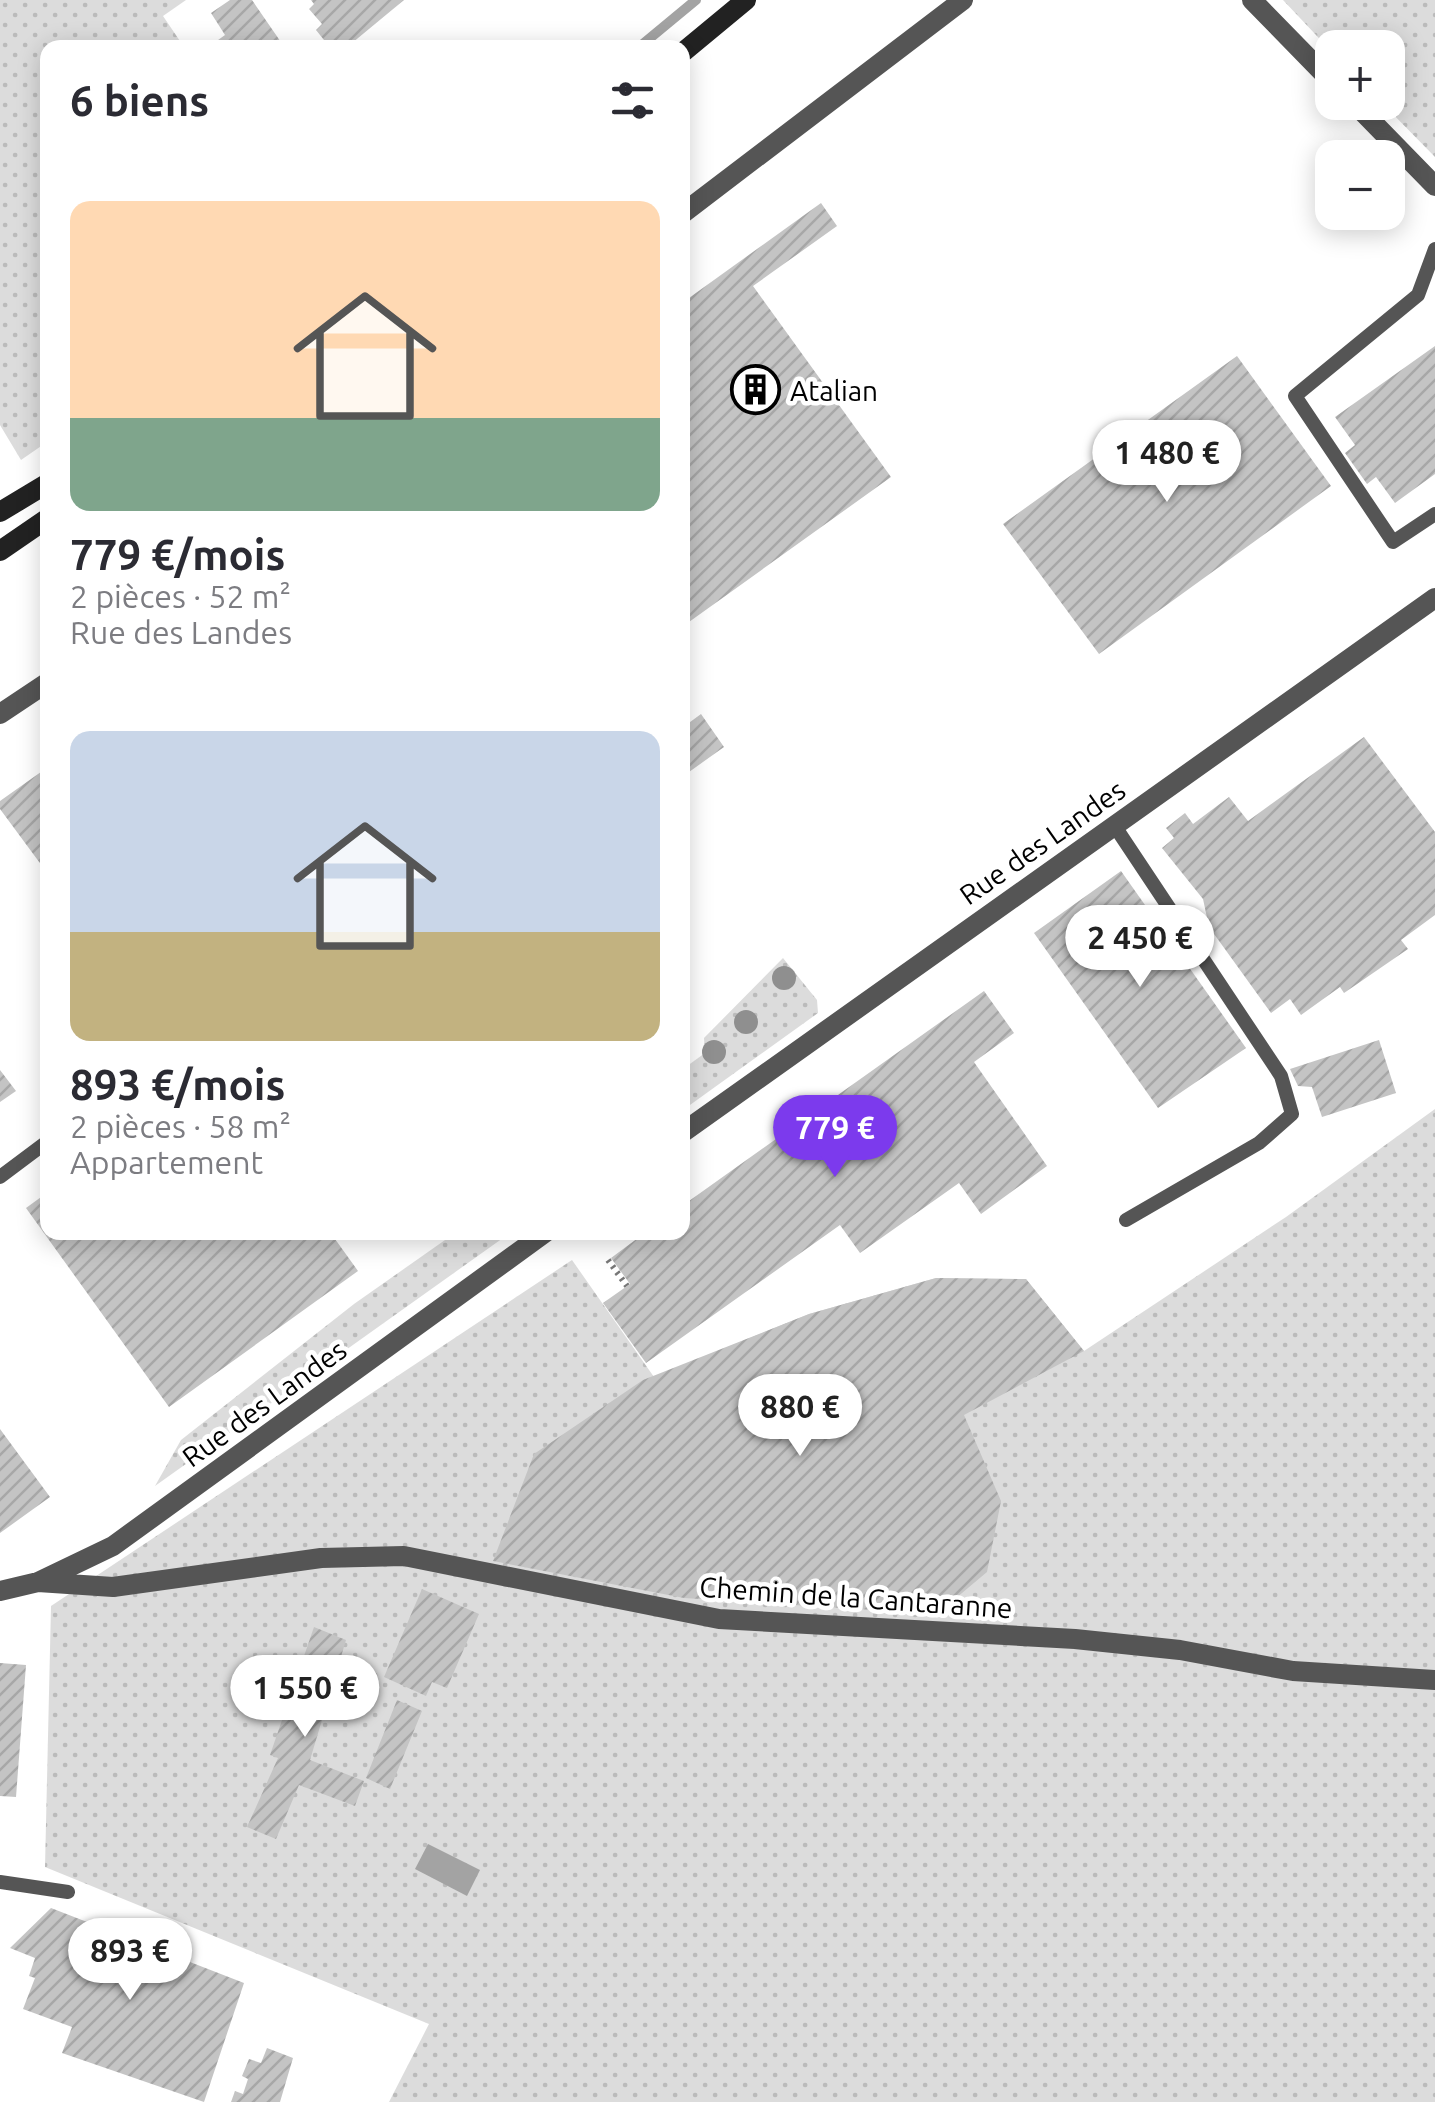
<!DOCTYPE html>
<html lang="fr">
<head>
<meta charset="utf-8">
<style>
	:root { --surface:#fff; --page:#f7f7f7; --text:#2b2b33; --muted:#7c7c81; --accent:#7c3aed }
	body { margin:0; font-family:Ubuntu,sans-serif; background:var(--page); color:var(--text); height:100vh; display:flex; flex-direction:column; font-size:38px; white-space:nowrap }
	* { box-sizing:border-box; margin:0 }
	p { font-size:32px; color:var(--muted) }
	.icon { flex:none; width:55px; height:55px; fill:none; stroke:currentColor; stroke-width:2; stroke-linecap:round; stroke-linejoin:round }
	.map { position:relative; flex:1; overflow:hidden }
	.drawer { position:absolute; left:40px; top:40px; width:650px; height:1200px; display:flex; flex-direction:column; background:var(--surface); border-radius:20px; box-shadow:0 5px 25px #0003 }
	.drawer>* { flex:none }
	.fabs { position:absolute; left:1315px; top:30px; display:grid; gap:20px }
	.fabs a { display:grid; place-items:center; width:90px; height:90px; border-radius:20px; background:var(--surface); box-shadow:0 5px 25px #0003; font-size:50px }
	.price { position:absolute; translate:-50% -85px; padding:0 22px; border-radius:35px; background:#fff; color:#222; font-size:32px; line-height:65px; filter:drop-shadow(0 2px 5px #0008) }
	.price::after { content:''; position:absolute; left:50%; top:60px; width:30px; height:22px; margin-left:-15px; background:inherit; clip-path:polygon(0 0,100% 0,50% 100%) }
	.price.on { background:var(--accent); color:#fff }
	ul { padding:0; list-style:none }
	li { display:grid; align-content:center; gap:20px; height:530px; padding:0 30px }
	li span { display:grid; place-items:center; height:310px; border-radius:20px; color:#555 }
	li>.icon { margin-inline-start:auto }
	span .icon { width:180px; height:180px; fill:#fffc; stroke-width:1 }
	li b { font-size:42px }
	h2 { display:flex; justify-content:space-between; align-items:center; height:120px; padding:0 30px; font-size:42px }
	.map>svg:first-child { display:block }
	.grass { fill:url(#grass-dots) }
	.water { fill:#a3a3a3 }
	.lines { fill:none; stroke-linecap:round; stroke-linejoin:round }
	.stream { stroke:#a3a3a3; stroke-width:10 }
	.building { fill:url(#building-hatch) }
	.path { stroke:#777; stroke-width:6; stroke-dasharray:2.5 5; stroke-linecap:butt }
	.service { stroke:#555; stroke-width:14 }
	.minor { stroke:#555; stroke-width:20 }
	.secondary { stroke:#222; stroke-width:20 }
	.tree { fill:#8f8f8f }
	.labels { text-anchor:middle; dominant-baseline:central; stroke-width:9; stroke-linejoin:round; paint-order:stroke }
	.poi-label { font-size:28px; fill:#000; stroke:#fff; text-anchor:start }
	.street-label { font-size:28px; fill:#000; stroke:#fff }
</style>
</head>
<body>
<div class="map">
<svg width="1435" height="2102" viewBox="0 0 1435 2102">
	<defs>
		<pattern id="grass-dots" width="8" height="8" patternUnits="userSpaceOnUse" patternTransform="scale(2.5)"><rect width="8" height="8" fill="#dcdcdc"/><path d="M2 2h.1M6 6h.1" fill="none" stroke="#bbb" stroke-width="1.8" stroke-linecap="round"/></pattern>
		<pattern id="building-hatch" width="6" height="6" patternUnits="userSpaceOnUse" patternTransform="scale(2.5)"><rect width="6" height="6" fill="#c4c4c4"/><path d="M-1 1l2-2M0 6l6-6M5 7l2-2" fill="none" stroke="#a7a7a7"/></pattern>
	</defs>
	<rect width="100%" height="100%" fill="#fff"/>
	<path class="grass" d="M0,0H186L163,16L184,47L48,48L47,442L21,460L0,425Z
		M1283,0H1435V157L1382,103L1388,102V48H1332V52Z
		M783,958L817,1000L818,1013L683,1110V1069L705,1053L704,1038Z
		M1435,1109V2102H389L429,2024L45,1867L51,1606L572,1260L654,1377L809,1314L936,1278L1026,1279L1084,1351L1286,1217Z
		M455,1233H510L155,1486L181,1440L354,1304Z"/>
	<path class="water" d="M428,1844L480,1870L467,1896L415,1869Z"/>
	<g class="lines">
		<path class="stream" d="M638,48L696,0"/>
	</g>
	<path class="building" d="M230,0H252L285,48H207L225,35L211,13Z
		M311,0H404L346,48L335,40L328,45L316,30L322,24L309,9L314,4Z
		M821,203L837,226L753,286L891,477L682,627V303Z
		M1435,346V474L1395,503L1376,477L1367,484L1345,453L1355,445L1335,417Z
		M1237,356L1331,486L1099,654L1003,524Z
		M701,714L724,747L682,777V728Z
		M1364,737L1435,832V915L1401,940L1408,949L1344,993L1340,987L1301,1015L1290,999L1271,1013L1209,927L1203,899L1162,848L1174,838L1166,828L1185,813L1193,824L1229,797L1248,821Z
		M48,767V874L0,809V801Z
		M1121,871L1246,1048L1158,1108L1034,933Z
		M984,991L1014,1033L974,1062L1047,1166L981,1214L959,1183L860,1253L840,1225L646,1363L603,1303L630,1284L611,1258L646,1232H682V1206Z
		M1379,1040L1396,1093L1322,1117L1312,1087L1298,1086L1290,1069Z
		M0,1070L16,1091L0,1102Z
		M48,1192V1232H330L358,1271L169,1407L26,1208Z
		M936,1278L1026,1279L1084,1351L964,1415L1001,1501L987,1572L937,1614L684,1598L493,1561L534,1454L643,1380L809,1314Z
		M0,1429L50,1497L0,1533Z
		M422,1589L479,1614L447,1688L432,1682L426,1696L384,1677Z
		M314,1627L346,1640L310,1760L364,1781L355,1806L299,1785L276,1839L247,1827L278,1758L270,1755Z
		M0,1663L26,1665L16,1797L0,1796Z
		M397,1700L422,1711L390,1789L366,1778Z
		M51,1908L244,1983L204,2102L62,2053L72,2027L23,2009L35,1978L29,1976L35,1958L10,1948Z
		M267,2048L293,2058L280,2102H231L235,2091L243,2094L248,2079L242,2076L249,2059L261,2063Z"/>
	<g class="lines">
		<path class="path" d="M608,1260L627,1286"/>
		<path class="service" d="M1435,249L1418,295L1295,396L1393,542L1435,514
			M1114,825L1281,1076L1292,1114L1259,1143L1126,1220
			M0,1177L48,1141
			M0,1882L68,1892"/>
		<path class="minor" d="M1252,0L1332,82
			M1353,102L1435,186
			M682,214L963,0
			M0,714L48,682
			M682,1133L1435,598
			M38,1582L113,1587L321,1558L404,1556L719,1619L1075,1639L1180,1650L1293,1671L1435,1680
			M0,1591L38,1582L113,1546L546,1232"/>
		<path class="secondary" d="M682,53L746,0
			M0,512L48,483
			M0,551L48,518"/>
	</g>
	<g class="tree">
		<circle cx="784" cy="978" r="12"/>
		<circle cx="746" cy="1022" r="12"/>
		<circle cx="714" cy="1052" r="12"/>
	</g>
	<defs>
		<symbol id="building-ring" viewBox="-11 -11 22 22"><circle r="9.5" fill="#fff" stroke="#000" stroke-width="1.5"/><path d="M-4-6H4V6H1V3H-1V6H-4ZM-2.5-4.3h1.7v1.8h-1.7ZM.8-4.3h1.7v1.8H.8ZM-2.5-1h1.7V.8h-1.7ZM.8-1h1.7V.8H.8Z" fill="#000"/></symbol>
	</defs>
	<g fill-rule="evenodd">
		<use href="#building-ring" x="728" y="362" width="55" height="55"/>
	</g>
	<g class="labels">
		<g class="poi-label">
			<text x="790" y="390">Atalian</text>
		</g>
		<g class="street-label">
			<text transform="translate(1042 842) rotate(-35)">Rue des Landes</text>
			<text transform="translate(264 1403) rotate(-36)">Rue des Landes</text>
			<text transform="translate(856 1597) rotate(4)">Chemin de la Cantaranne</text>
		</g>
	</g>
</svg>
<div class="fabs">
<a>+</a>
<a>−</a>
</div>
<b class="price" style="left:1167px;top:505px">1 480 €</b>
<b class="price" style="left:1140px;top:990px">2 450 €</b>
<b class="price on" style="left:835px;top:1180px">779 €</b>
<b class="price" style="left:800px;top:1459px">880 €</b>
<b class="price" style="left:305px;top:1740px">1 550 €</b>
<b class="price" style="left:130px;top:2003px">893 €</b>
<section class="drawer">
<h2>6 biens<svg class="icon" aria-label="filters" viewBox="0 0 24 24"><path d="M4 7h16M4 17h16"/><circle cx="9" cy="7" r="2"/><circle cx="15" cy="17" r="2"/></svg></h2>
<ul>
<li><span style="background:linear-gradient(#ffd9b3 70%,#7fa58c 0)"><svg class="icon" aria-label="home" viewBox="0 0 24 24"><path d="M3 11l9-7 9 7M6 9v11h12V9"/></svg></span><div><b>779 €/mois</b><p>2 pièces · 52 m²</p><p>Rue des Landes</p></div></li>
<li><span style="background:linear-gradient(#c9d6e8 65%,#c2b280 0)"><svg class="icon" aria-label="home" viewBox="0 0 24 24"><path d="M3 11l9-7 9 7M6 9v11h12V9"/></svg></span><div><b>893 €/mois</b><p>2 pièces · 58 m²</p><p>Appartement</p></div></li>
</ul>
</section>
</div>
</body>
</html>
